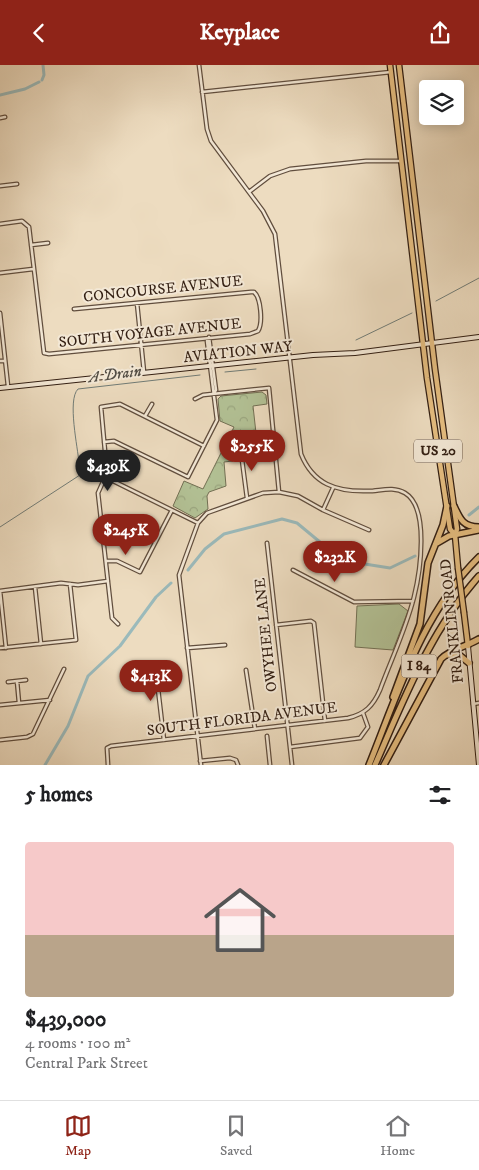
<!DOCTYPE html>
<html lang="en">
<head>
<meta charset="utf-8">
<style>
	:root { --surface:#fff; --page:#f2f2f2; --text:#202124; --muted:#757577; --line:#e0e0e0; --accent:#8f2418 }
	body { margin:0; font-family:"IM FELL DW Pica",serif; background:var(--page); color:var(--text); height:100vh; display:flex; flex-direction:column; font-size:19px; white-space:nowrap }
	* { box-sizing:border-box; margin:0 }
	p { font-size:16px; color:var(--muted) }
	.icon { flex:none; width:28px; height:28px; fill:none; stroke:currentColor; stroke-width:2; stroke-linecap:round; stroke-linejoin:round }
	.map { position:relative; height:700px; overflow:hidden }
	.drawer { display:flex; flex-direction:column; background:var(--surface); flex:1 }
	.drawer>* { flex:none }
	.buttons { position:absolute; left:419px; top:15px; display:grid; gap:10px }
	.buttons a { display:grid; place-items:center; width:45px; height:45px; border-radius:5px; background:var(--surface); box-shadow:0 2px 12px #0003; font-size:25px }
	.price { position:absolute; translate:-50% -42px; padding:0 11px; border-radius:18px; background:var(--accent); color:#fff; font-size:16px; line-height:32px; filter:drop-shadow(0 1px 2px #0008) }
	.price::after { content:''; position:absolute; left:50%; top:30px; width:15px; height:11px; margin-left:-8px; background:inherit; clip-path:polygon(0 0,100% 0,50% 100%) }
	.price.current { background:#222; color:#fff }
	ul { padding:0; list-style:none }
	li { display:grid; align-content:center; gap:10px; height:265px; padding:0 25px }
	li span { display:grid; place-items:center; height:155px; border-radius:5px; color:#555 }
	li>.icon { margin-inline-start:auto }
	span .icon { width:90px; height:90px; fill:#fffc; stroke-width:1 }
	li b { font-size:21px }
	h2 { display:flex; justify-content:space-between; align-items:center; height:60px; padding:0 25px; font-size:21px }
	header { display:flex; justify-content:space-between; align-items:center; height:65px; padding:0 25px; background:var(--accent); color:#fff; font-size:22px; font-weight:800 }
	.dock { display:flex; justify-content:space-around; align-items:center; height:70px; border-top:1px solid var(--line); background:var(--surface); font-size:14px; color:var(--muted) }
	.dock a { display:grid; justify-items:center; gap:2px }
	.dock .current { color:var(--accent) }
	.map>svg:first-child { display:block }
	.grass { fill:#b3c296; stroke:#727054 }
	.park { fill:url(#park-crowns); stroke:#727054 }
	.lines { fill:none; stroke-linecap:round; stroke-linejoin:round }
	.stream { stroke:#717c77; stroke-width:1 }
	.canal { stroke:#9bbabb; stroke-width:3 }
	.street-casing { stroke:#614e3e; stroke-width:5 }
	.secondary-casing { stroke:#321e12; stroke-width:6 }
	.primary-casing { stroke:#321e12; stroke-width:7 }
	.highway-casing { stroke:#321e12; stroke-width:8 }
	.street { stroke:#f3e8d6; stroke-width:2.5 }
	.secondary { stroke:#f3e8d6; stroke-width:4 }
	.primary { stroke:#e6be80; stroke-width:4.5 }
	.highway { stroke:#e6be80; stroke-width:5 }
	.primary-bridge-casing { stroke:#321e12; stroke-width:7; stroke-linecap:butt }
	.primary-bridge { stroke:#e6be80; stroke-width:4.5 }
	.labels { text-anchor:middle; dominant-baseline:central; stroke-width:4; stroke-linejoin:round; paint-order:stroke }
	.shield { fill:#f3e8d6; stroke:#6c5b4d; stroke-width:1 }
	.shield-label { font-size:14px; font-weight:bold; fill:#321e12 }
	.street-label { font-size:15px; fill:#321e12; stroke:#f3e8d6 }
	.water-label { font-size:16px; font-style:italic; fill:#524d45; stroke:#f3e8d6 }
</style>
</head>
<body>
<header><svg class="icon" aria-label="back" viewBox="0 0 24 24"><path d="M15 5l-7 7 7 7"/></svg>Keyplace<svg class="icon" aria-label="share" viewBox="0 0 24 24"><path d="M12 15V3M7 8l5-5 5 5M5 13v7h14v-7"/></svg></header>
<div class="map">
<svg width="479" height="700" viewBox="0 0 479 700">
	<defs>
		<pattern id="park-crowns" width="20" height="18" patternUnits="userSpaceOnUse" patternTransform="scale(1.25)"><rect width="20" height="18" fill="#b3c296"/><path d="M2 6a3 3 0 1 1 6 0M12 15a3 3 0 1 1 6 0" fill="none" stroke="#9aa680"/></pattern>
	</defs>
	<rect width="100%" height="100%" fill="#eddcc0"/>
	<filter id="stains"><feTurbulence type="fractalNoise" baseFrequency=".004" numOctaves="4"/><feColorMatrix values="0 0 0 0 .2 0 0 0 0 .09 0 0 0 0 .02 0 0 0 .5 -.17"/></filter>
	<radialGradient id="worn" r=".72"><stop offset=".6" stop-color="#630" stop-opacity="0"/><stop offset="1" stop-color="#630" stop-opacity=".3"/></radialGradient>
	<path class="grass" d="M399,539L408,546L393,585L355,582L357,541Z"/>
	<path class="park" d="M262,327L266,330L267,339L253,341L256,368L248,369L240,365L229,388L233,396L224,397L226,421L209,427L207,431L208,444L195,453L173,441L184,416L203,424L234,362L220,356L218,334L221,331Z"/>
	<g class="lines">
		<path class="stream" d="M436,236L479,213
			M356,275L412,248
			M225,307L256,304
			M79,398C78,383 67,335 78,324L200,310
			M0,462L80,410"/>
		<path class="canal" d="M42,15L44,10L43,0
			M0,30L25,24L39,17
			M469,450L479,442
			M188,505L205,484L224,469L282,454L297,458L338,492L352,497L390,503L415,491
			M45,700L68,661L88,611L120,581L156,532L171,518"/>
		<defs>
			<path id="street" d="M202,27L391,7
				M0,53L5,52
				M0,121L17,119
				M249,127L270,111L290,104L366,96H401
				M0,159L22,156L29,162L44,288L49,289L250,269L258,266C263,258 261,233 254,227H251L74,244
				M31,180L48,178
				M0,208L33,204
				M137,238L144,307
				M0,248L8,321
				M209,272L216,325L214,328
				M0,296H5
				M195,334L203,330L269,323L279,427
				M145,351L152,339
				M104,377L114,376L188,412L217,355L207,276L209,272
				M237,388L242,395L247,433
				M105,412L198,458
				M323,445L333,423
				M102,455H113L156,476
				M267,478L292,700
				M106,496H117L140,507L172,445
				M293,505L354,537L413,536
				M35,522L41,579
				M0,526L61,518L78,520L108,516
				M0,526L6,583
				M118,559L112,553L98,428L107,408L101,342L120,339L204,381
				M276,560L311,556L314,558L325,656
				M0,583L76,575L70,519
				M187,583L225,580
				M155,598L164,675
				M246,605L255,664
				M17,616L19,638
				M8,617L26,615
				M473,639L479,638
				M0,640L50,635
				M267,671L270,700
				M0,675L27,672L33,669L64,604
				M290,682L360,673L368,662L363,648
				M200,696L230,693L236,695L238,700
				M108,700L107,683L111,681L348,653C365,649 373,641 380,625C391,595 406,564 414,532C420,508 430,443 405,428C393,421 380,426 368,426C336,427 313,419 301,389L275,169L263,146L211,76L207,64L199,0
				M201,700L179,510L198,458L207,448L263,428L279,427L298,431L323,445L369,465"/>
			<path id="secondary" d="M0,323L313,290L355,288L479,272
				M468,581L479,700"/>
			<path id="primary" d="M390,0L427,313L450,464L455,470
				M399,0L435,304L457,464L455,470L458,503
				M464,548L468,581"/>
			<path id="highway" d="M454,441C460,454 463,462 479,462
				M437,478L449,471L479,465
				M448,590L458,589L469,598
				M393,632L420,559L428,498L443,460L447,441
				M369,700C398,628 422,548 479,492
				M375,700C404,634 430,566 479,511
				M384,700L441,594C452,583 466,582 479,574"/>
		</defs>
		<use href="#street" class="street-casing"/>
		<use href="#secondary" class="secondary-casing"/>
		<use href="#primary" class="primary-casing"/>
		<use href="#highway" class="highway-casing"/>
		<use href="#street" class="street"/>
		<use href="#secondary" class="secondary"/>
		<use href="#primary" class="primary"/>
		<use href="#highway" class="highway"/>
		<defs>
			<path id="primary-bridge" d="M458,503L464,548"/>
		</defs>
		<use href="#primary-bridge" class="primary-bridge-casing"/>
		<use href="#primary-bridge" class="primary-bridge"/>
	</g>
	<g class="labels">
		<g class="shield">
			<rect x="414" y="374.5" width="48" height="23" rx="4"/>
			<rect x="401.5" y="589.5" width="35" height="23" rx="4"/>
		</g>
		<g class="shield-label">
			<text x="438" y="386">US 20</text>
			<text x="419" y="601">I 84</text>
		</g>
		<g class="street-label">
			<text transform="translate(163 224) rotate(-6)">CONCOURSE AVENUE</text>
			<text transform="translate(150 268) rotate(-6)">SOUTH VOYAGE AVENUE</text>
			<text transform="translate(238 287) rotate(-6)">AVIATION WAY</text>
			<text transform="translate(452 556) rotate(-96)">FRANKLIN ROAD</text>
			<text transform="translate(266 570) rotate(-96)">OWYHEE LANE</text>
			<text transform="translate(242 654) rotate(-7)">SOUTH FLORIDA AVENUE</text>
		</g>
		<g class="water-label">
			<text transform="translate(115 309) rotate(-7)">A Drain</text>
		</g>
	</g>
	<rect width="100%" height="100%" filter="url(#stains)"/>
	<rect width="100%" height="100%" fill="url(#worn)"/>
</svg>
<div class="buttons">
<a><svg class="icon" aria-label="layers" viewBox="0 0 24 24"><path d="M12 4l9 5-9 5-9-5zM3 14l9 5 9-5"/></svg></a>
</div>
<b class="price" style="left:252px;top:407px">$255K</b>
<b class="price current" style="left:108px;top:427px">$439K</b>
<b class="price" style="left:126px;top:491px">$245K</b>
<b class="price" style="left:335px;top:518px">$232K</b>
<b class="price" style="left:151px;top:637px">$413K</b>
</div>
<section class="drawer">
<h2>5 homes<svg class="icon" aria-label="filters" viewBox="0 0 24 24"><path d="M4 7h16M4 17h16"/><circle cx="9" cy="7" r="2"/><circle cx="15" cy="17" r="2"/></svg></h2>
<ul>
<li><span style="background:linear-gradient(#f6c9c9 60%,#b9a48a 0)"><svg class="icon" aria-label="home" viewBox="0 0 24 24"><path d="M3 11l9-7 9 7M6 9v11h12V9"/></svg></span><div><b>$439,000</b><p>4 rooms · 100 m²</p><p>Central Park Street</p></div></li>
</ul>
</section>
<nav class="dock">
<a class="current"><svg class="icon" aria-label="map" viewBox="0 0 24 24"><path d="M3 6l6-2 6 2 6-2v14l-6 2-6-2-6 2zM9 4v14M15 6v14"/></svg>Map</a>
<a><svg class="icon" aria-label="saved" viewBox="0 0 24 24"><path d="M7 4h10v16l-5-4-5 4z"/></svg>Saved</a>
<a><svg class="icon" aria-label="home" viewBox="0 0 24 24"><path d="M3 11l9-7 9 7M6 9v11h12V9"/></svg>Home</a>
</nav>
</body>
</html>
